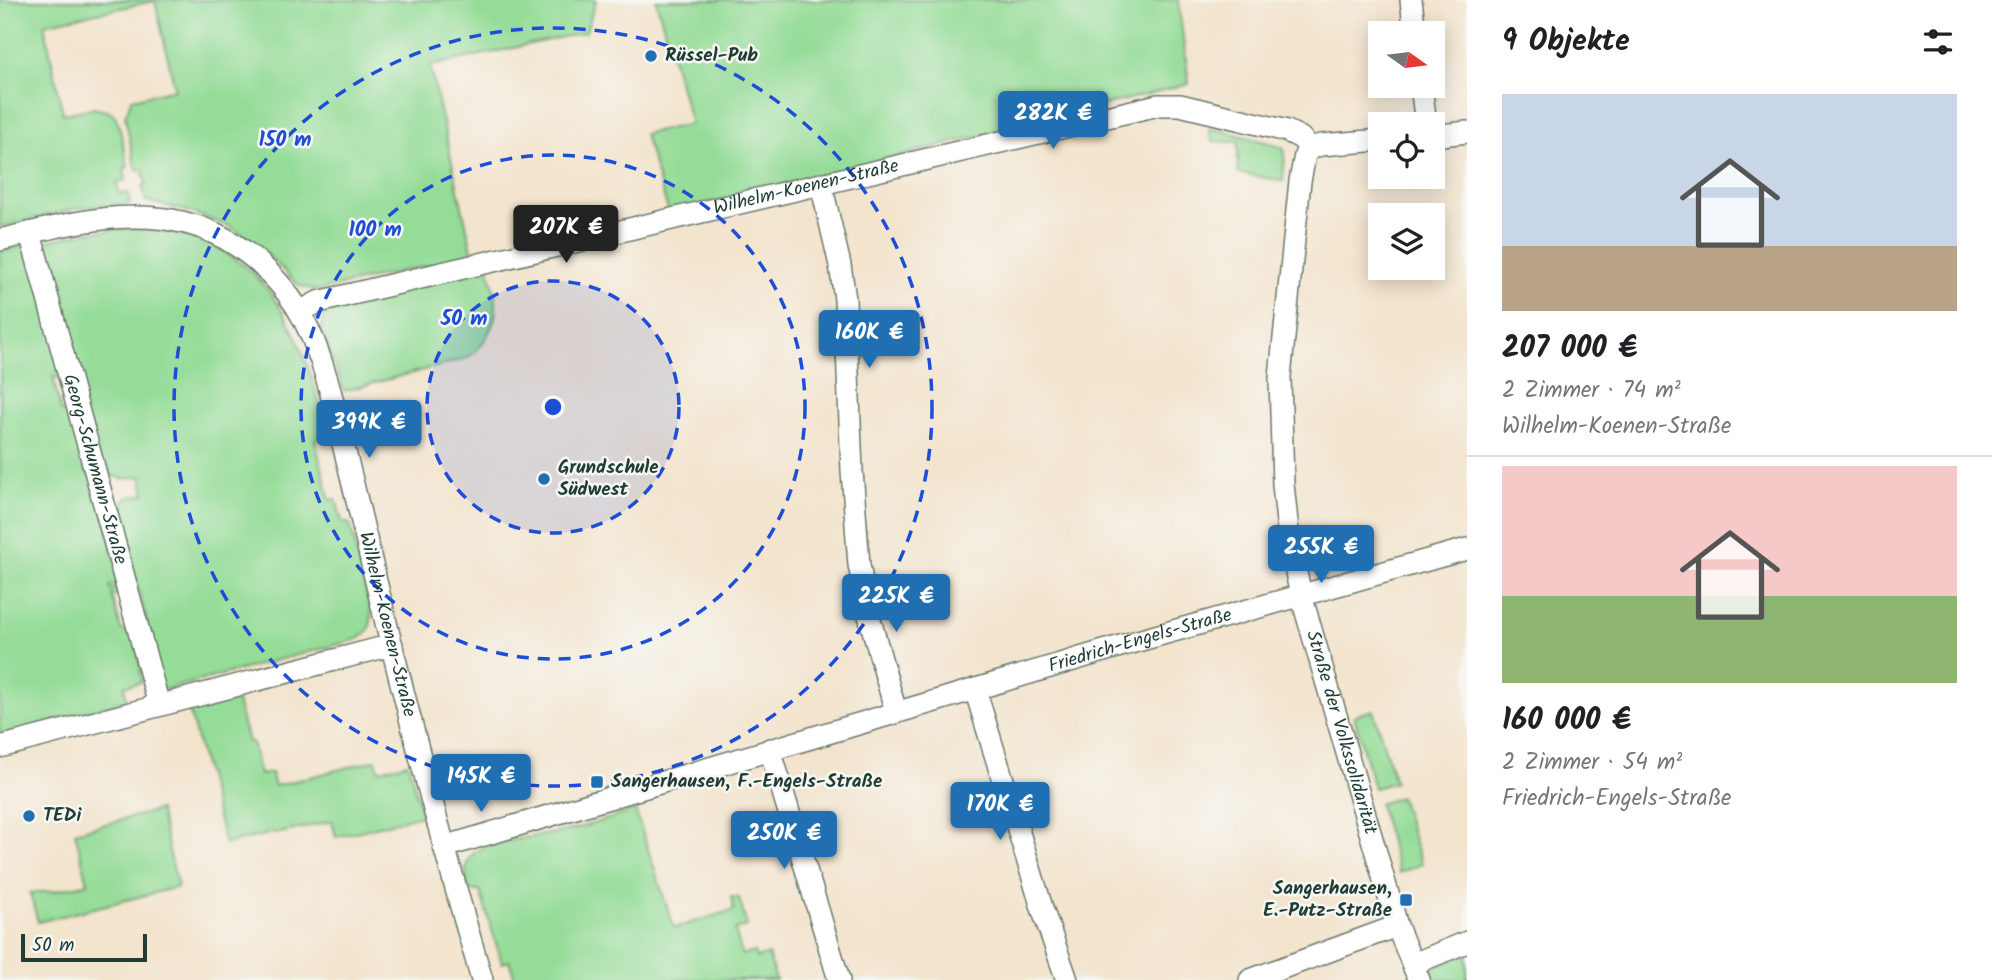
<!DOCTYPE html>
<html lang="de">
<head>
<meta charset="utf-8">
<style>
	:root { --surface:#fff; --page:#f2f2f2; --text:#202124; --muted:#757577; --line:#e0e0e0; --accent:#1f6fb2 }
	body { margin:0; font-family:Kalam,sans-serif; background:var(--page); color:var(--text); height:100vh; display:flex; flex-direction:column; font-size:26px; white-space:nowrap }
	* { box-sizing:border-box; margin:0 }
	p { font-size:23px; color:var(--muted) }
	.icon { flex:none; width:38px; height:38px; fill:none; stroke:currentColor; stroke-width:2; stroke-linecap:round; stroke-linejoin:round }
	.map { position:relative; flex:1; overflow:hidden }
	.details { display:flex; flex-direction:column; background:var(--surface); width:525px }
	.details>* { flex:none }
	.needle { width:46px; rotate:104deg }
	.fabs { position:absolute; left:1368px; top:21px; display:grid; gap:14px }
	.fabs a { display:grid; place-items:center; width:77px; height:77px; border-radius:0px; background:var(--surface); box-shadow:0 4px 18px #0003; font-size:35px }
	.scale { position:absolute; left:21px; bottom:18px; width:126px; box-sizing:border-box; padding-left:7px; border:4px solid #1f3d34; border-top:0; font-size:19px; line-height:24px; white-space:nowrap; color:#1f3d34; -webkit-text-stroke:5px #f6f6f2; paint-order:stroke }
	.price { position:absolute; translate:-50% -60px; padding:0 16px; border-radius:7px; background:var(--accent); color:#fff; font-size:23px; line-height:46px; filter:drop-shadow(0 2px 4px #0008) }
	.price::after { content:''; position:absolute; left:50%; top:42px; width:21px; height:16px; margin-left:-10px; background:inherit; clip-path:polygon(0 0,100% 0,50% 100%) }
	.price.current { background:#222; color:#fff }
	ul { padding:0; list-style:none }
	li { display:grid; align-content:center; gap:14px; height:371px; padding:0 35px }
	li+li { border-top:2px solid var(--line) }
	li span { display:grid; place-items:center; height:217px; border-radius:0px; color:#555 }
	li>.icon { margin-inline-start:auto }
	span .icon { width:126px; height:126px; fill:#fffc; stroke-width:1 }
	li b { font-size:30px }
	h2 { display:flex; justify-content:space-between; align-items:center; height:84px; padding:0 35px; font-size:30px }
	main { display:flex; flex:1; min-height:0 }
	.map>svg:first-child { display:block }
	.green { fill:#94dc97; stroke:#5a8c66; stroke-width:2 }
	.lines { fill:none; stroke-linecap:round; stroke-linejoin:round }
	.minor-casing { stroke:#69776a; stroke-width:24 }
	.minor { stroke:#fff; stroke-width:21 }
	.ring { fill:none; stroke:#1d4ed8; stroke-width:3.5; stroke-dasharray:12 9 }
	.poi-dot { fill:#1f6fb2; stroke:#f6f6f2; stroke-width:2.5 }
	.labels { text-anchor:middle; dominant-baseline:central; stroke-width:5; stroke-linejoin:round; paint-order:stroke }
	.poi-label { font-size:19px; font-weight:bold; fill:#1f3d34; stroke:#f6f6f2; text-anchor:start }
	.street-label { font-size:19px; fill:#1f3d34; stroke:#f6f6f2 }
	.centre { fill:#1d4ed8; stroke:#f6f6f2; stroke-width:3.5 }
	.ring-label { font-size:21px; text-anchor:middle; font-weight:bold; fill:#1d4ed8; stroke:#f6f6f2; stroke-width:5; stroke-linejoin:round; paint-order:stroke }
</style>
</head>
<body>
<main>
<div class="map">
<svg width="1467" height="980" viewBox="0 0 1467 980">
	<rect width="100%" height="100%" fill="#f6f6f2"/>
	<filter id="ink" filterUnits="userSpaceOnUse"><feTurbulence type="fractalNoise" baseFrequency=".0143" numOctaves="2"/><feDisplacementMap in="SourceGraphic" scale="14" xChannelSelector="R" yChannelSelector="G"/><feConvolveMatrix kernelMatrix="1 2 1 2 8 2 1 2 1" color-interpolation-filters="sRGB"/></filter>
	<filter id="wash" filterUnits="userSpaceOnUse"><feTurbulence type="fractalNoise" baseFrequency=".00686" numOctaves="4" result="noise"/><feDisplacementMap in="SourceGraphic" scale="28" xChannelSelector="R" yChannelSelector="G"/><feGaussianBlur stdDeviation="1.57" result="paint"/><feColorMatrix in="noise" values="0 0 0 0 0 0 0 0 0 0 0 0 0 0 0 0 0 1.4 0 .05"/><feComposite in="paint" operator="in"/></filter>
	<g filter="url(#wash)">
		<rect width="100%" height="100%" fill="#f3e4cd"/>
		<path class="green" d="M0,0H596L586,32L430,66L473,255L316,291L298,285L257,244L231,227L191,212L146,201L142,186L146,185L143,170H138L135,166L125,116L132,99L175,89L155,1L44,24L63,114L95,108L110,112L115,116L119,125L128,167L124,168L126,180L117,182L119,194L128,193L130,203L78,208L0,227Z
			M656,0H1178L1189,84L669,213L644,134L691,124Z
			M1209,128L1265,142L1283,148L1285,153L1283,181L1238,173V142L1212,141Z
			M127,229C262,228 300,323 328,436L315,440L330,500L336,499L342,522L350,524L371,613C372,625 369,633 358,639L160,691L146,619L139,591L111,517L127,498L145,494L141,476L123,479L99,471L37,243L89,232Z
			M30,244L67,379L53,377L61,412L76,415L122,583L110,586L111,590L123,587L126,597L112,595L121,630L136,633L142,682L124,686L127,700L17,731L0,734V252Z
			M488,266C491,279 496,293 496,306C496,325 482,351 465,359L344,391L321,329L324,317L330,311Z
			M236,698L248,742H252L260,775L271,773L275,786L376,760L379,770L408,763L422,815L336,837L332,821L281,833H272L225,844L189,710Z
			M1373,710L1395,782L1374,788L1354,716Z
			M1400,797L1422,864L1399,873L1379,804Z
			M159,810L178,887L38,922L30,893L55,891L88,883L75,832Z
			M635,810L674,928L734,910L731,897L739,898L747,926L735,930L742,955L754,952L756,958L768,954L776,980H510L515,978L509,961L502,963L480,891H470C465,879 463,866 472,855C484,841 542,836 561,832C586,827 611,818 635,810Z
			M1467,954V980H1434L1432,973L1434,968Z"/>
	</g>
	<g filter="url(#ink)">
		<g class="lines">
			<defs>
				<g id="minor">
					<path d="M1411,0L1415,33"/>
					<path d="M1421,86L1426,124"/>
					<path d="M1433,136L1467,132"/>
					<path id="s1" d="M1310,148L1305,155L1300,181L1280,377L1283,484L1289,541L1301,595L1391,904L1397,926L1419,980"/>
					<path d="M1310,148L1321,145L1381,140"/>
					<path d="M821,184L840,265L845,299L852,471L859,565L869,616L896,712"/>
					<path id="s2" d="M30,233L159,705"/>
					<path id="s3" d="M0,240C73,222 156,199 226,239C257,257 286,286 303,318C324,358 334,405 344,448C355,491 365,534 375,577C407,712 443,846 482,980"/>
					<path id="s4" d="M300,312L318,302L1158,105H1180L1287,131L1301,138L1310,148"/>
					<path d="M975,689L1043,911L1067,980"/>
					<path d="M0,747L392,645"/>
					<path d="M770,749L839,980"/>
					<path id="s5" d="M444,847L1134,642L1467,549"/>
					<path d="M1413,964L1467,942"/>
					<path d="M1250,980L1397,926"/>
				</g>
			</defs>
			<use href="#minor" class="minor-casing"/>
			<use href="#minor" class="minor"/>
		</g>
	</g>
	<circle cx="553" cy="407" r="126" fill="#1d4ed8" fill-opacity=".12"/>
	<g class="ring">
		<circle cx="553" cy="407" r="126"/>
		<circle cx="553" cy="407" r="252"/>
		<circle cx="553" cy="407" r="379"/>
	</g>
	<g class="poi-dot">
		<circle cx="651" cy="56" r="7"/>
		<circle cx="544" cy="479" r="7"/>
		<rect x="590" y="775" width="14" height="14" rx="3.5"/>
		<circle cx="29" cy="816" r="7"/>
		<rect x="1399" y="893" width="14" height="14" rx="3.5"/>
	</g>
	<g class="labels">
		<g class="poi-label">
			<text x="665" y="56">Rüssel-Pub</text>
			<text x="558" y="468">Grundschule<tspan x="558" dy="22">Südwest</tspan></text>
			<text x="611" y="782">Sangerhausen, F.-Engels-Straße</text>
			<text x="43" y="816">TEDi</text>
			<text x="1392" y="889" text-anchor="end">Sangerhausen,<tspan x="1392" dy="22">E.-Putz-Straße</tspan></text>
		</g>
		<g class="street-label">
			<text stroke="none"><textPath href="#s4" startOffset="522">Wilhelm-Koenen-Straße</textPath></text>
			<text stroke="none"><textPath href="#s2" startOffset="245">Georg-Schumann-Straße</textPath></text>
			<text stroke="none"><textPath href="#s3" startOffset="662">Wilhelm-Koenen-Straße</textPath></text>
			<text stroke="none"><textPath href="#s5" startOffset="726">Friedrich-Engels-Straße</textPath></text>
			<text stroke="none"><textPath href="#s1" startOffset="595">Straße der Volkssolidarität</textPath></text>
		</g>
	</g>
	<circle cx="553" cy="407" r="10" class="centre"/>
	<g class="ring-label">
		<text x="285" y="146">150 m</text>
		<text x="375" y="236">100 m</text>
		<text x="464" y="325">50 m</text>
	</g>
</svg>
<div class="fabs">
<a><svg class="needle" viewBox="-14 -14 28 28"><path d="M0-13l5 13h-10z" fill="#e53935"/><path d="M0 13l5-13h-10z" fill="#757577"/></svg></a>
<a><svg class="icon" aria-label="locate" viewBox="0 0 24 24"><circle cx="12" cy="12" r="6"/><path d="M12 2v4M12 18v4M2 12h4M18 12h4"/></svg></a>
<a><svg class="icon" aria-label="layers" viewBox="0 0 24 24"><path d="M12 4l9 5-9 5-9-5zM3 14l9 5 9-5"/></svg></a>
</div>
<div class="scale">50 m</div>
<b class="price" style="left:1053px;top:151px">282K €</b>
<b class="price current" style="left:566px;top:265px">207K €</b>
<b class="price" style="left:869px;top:370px">160K €</b>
<b class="price" style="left:369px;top:460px">399K €</b>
<b class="price" style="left:1321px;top:585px">255K €</b>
<b class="price" style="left:896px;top:634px">225K €</b>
<b class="price" style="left:481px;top:814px">145K €</b>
<b class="price" style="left:1000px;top:842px">170K €</b>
<b class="price" style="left:784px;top:871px">250K €</b>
</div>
<section class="details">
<h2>9 Objekte<svg class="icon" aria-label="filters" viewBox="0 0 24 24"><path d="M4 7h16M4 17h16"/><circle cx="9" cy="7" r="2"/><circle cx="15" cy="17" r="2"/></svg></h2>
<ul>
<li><span style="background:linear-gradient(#c9d6e8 70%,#b9a48a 0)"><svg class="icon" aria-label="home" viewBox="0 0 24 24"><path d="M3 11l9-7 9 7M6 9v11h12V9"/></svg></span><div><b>207 000 €</b><p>2 Zimmer · 74 m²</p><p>Wilhelm-Koenen-Straße</p></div></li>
<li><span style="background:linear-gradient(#f6c9c9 60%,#8fb573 0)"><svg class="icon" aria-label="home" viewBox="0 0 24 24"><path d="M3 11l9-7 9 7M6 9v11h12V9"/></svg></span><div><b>160 000 €</b><p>2 Zimmer · 54 m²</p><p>Friedrich-Engels-Straße</p></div></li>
</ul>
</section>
</main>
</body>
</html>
